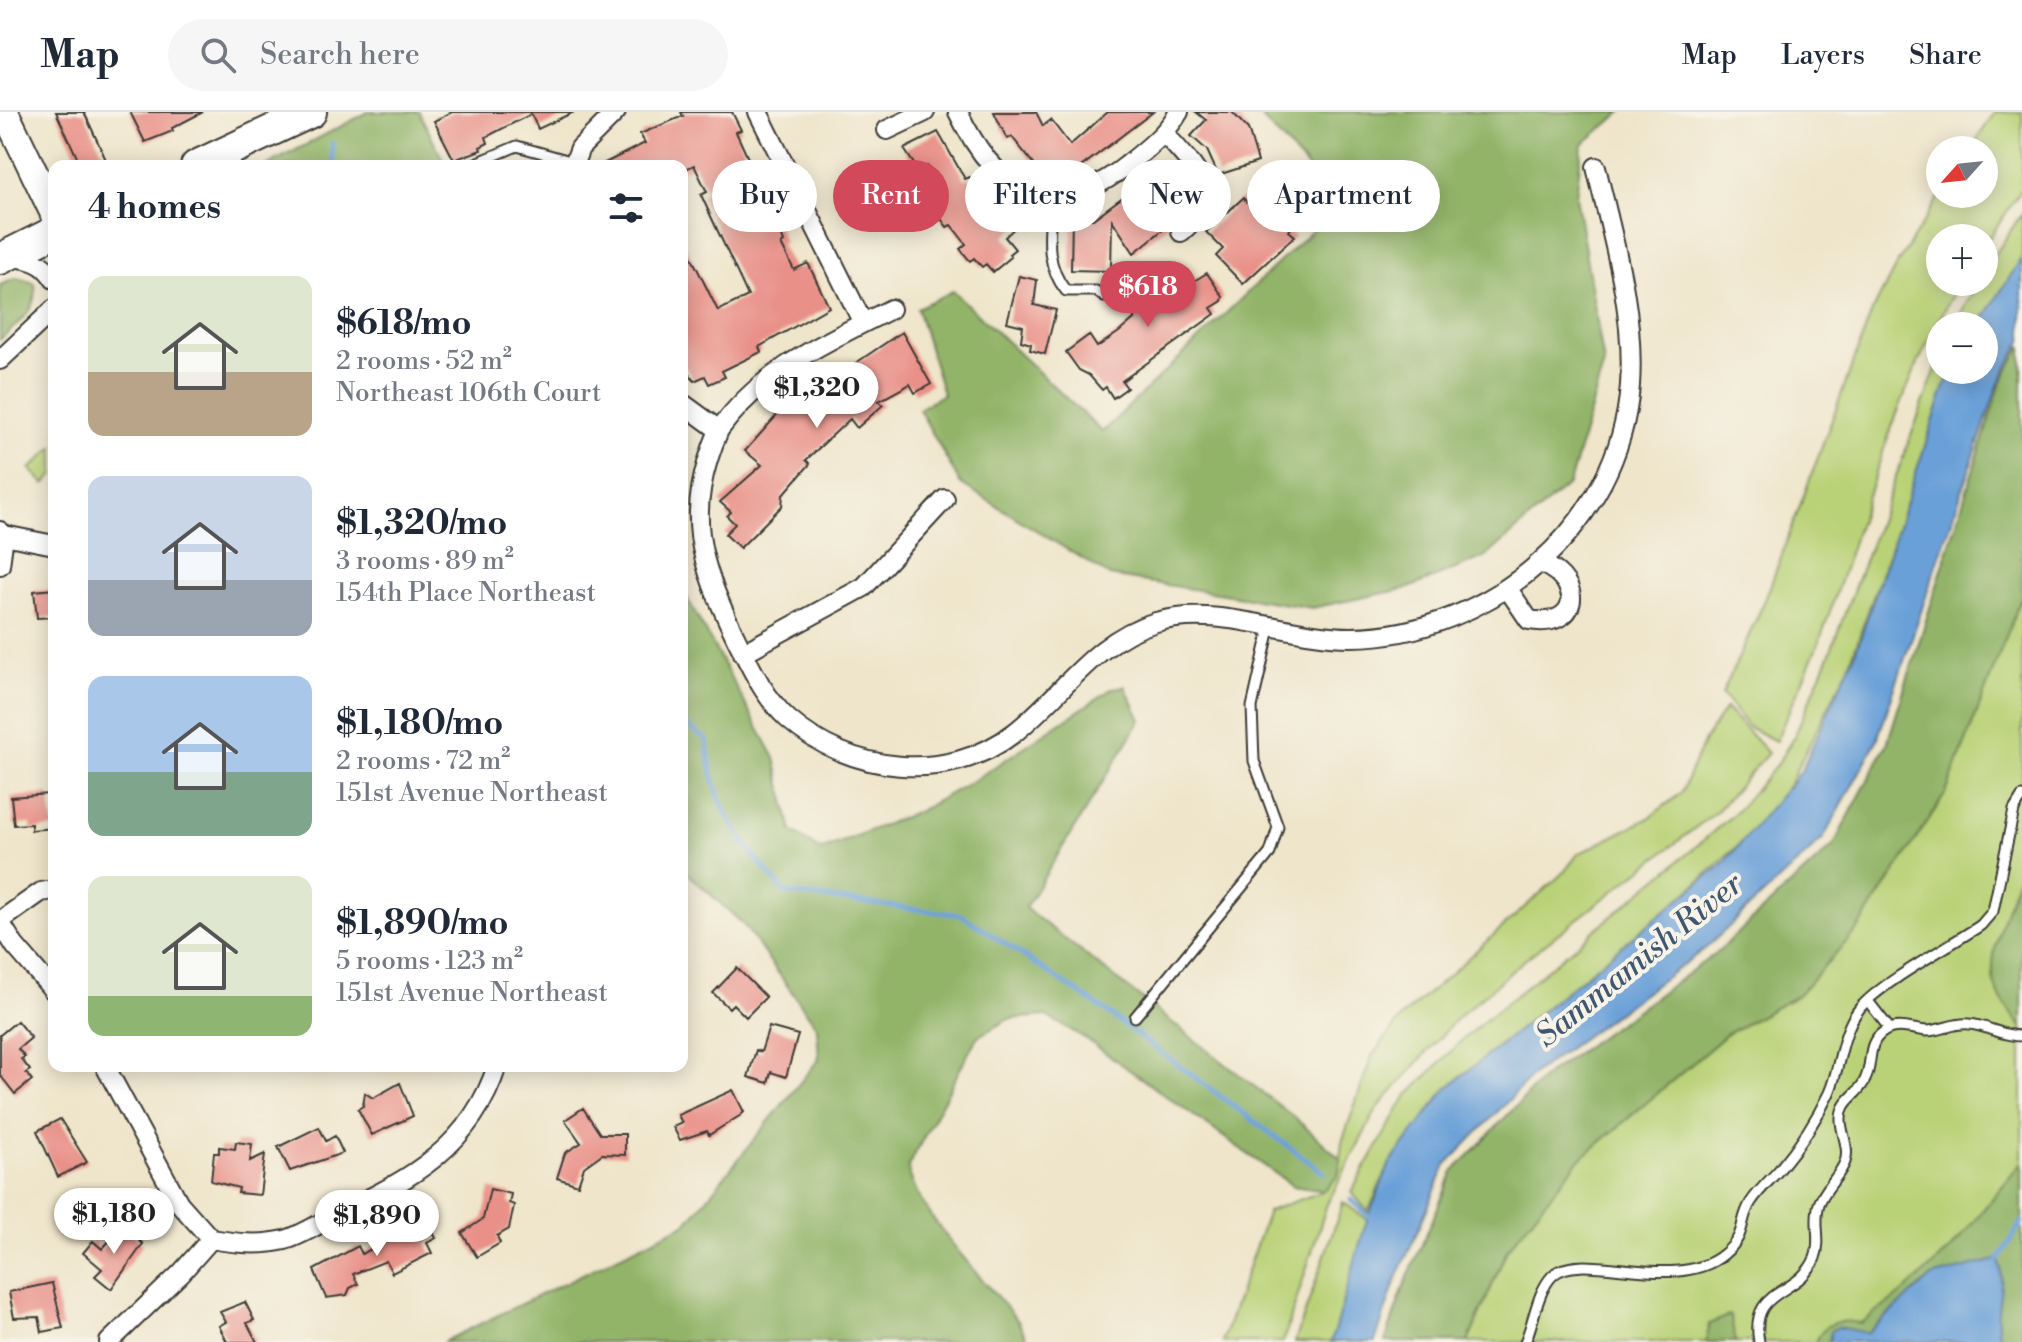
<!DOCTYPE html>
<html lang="en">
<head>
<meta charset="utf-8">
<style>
	:root { --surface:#fff; --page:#f6f6f7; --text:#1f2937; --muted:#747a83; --line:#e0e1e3; --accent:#d1495b }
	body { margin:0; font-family:"Libre Bodoni",serif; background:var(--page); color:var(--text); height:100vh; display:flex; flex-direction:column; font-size:30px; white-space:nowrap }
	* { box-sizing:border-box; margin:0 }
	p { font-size:26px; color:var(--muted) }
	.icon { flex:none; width:44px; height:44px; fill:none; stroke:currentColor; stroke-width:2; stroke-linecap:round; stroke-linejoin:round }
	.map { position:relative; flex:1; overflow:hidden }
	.details { position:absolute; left:48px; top:48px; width:640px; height:912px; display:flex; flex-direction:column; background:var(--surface); border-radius:16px; box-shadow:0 4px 20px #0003 }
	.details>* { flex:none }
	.hud { position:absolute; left:712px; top:48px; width:760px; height:72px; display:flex; gap:16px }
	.needle { width:52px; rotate:243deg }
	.tools { position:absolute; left:1926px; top:24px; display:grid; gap:16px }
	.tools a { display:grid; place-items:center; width:72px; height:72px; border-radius:50%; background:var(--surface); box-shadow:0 4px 20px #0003; font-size:40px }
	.price { position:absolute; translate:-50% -68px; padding:0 18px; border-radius:28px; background:#fff; color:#222; font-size:26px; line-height:52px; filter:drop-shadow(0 2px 4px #0008) }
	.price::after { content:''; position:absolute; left:50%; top:48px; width:24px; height:18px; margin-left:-12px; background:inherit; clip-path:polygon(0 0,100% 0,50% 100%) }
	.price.active { background:var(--accent); color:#fff }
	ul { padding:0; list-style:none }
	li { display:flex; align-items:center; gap:24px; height:200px; padding:0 40px }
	li span { display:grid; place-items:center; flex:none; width:224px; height:160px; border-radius:16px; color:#555 }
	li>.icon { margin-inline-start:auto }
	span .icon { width:96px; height:96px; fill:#fffc; stroke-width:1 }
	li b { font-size:34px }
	h2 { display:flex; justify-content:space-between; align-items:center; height:96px; padding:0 40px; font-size:34px }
	.pill { padding:0 28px; border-radius:36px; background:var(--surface); box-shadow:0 4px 20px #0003; font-size:28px; line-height:72px }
	.pill.active { background:var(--accent); color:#fff }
	header { display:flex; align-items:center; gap:48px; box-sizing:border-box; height:112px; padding:0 40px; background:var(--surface); border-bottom:2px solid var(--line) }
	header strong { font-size:38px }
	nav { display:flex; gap:44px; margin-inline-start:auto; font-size:28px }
	.search { width:560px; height:72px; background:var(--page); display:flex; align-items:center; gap:20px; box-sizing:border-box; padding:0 28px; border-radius:44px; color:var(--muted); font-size:30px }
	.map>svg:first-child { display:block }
	.green { fill:#b9d277; stroke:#6a774a; stroke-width:2 }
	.forest { fill:#92b468; stroke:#576842; stroke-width:2 }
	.water { fill:#6ba0d8; stroke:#445e7a; stroke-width:2 }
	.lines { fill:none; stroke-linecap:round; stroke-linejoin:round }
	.stream { stroke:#6ba0d8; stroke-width:5 }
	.building { fill:#e99188 }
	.lane-casing { stroke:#3c3a36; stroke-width:13 }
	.street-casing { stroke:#3c3a36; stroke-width:22 }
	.secondary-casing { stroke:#3c3a36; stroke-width:30 }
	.primary-casing { stroke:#3c3a36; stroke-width:34 }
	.lane { stroke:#fff; stroke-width:9 }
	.street { stroke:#fff; stroke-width:18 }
	.secondary { stroke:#fff; stroke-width:26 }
	.primary { stroke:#fff; stroke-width:30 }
	.labels { text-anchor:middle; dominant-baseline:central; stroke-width:8; stroke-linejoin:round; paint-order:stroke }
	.water-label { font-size:32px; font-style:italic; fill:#405771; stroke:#f7f3e8 }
</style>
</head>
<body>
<header>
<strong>Map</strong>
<div class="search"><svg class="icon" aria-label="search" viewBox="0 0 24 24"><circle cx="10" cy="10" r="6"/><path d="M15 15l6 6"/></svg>Search here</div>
<nav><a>Map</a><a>Layers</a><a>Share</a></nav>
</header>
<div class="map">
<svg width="2022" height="1230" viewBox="0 0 2022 1230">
	<rect width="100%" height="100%" fill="#f7f3e8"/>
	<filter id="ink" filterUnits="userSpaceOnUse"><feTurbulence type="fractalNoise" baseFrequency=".0125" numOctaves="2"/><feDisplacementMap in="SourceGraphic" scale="16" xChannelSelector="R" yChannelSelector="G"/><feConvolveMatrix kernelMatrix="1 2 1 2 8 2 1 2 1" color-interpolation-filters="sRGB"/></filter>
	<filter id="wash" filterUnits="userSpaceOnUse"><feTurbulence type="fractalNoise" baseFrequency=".006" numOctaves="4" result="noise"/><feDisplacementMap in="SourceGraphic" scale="32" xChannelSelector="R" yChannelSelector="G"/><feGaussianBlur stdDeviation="1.8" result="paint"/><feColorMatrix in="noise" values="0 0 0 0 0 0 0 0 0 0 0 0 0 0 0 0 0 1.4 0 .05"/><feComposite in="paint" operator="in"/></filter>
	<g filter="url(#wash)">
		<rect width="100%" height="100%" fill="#efe5ca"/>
		<path class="green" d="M1995,0H2022V77L1984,134V126H1940V170H1961C1897,272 1865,398 1826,511C1812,551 1792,590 1776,629L1748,615L1722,582L1765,488L1872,200L1894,157L1941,82H1984V38H1970Z
			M2022,101V146L1980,214H1953L1979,170H1984V160Z
			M1940,246V258H1953L1848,556L1787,676L1742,730L1684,783L1447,976L1390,1051L1368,1100L1351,1080L1406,985L1465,925L1692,738L1738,698L1777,652L1795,623L1830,541Z
			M54,335V363L45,372L30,357Z
			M2022,483V1230H1468L1507,1138L1578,1049L1727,922L1798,883L1946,681Z
			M1726,596L1768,641L1717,699L1528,845L1456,907L1377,997L1327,1092L1283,1230H1222L1268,1099L1324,1079L1338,1063L1342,1030L1372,944L1401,906L1564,760L1578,742L1649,706L1681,681L1704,629Z
			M1343,1090L1368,1108L1331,1230H1295Z"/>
		<path class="forest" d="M368,0H419L446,54H266Z
			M1256,0H1622L1582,33L1576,84L1604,252L1569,372L1487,444L1409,476L1312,496L1110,464L960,371L919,297L943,282L917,196L953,179L1102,320L1341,91Z
			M17,166L35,171C38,199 19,210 0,228V173Z
			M2022,233V483L1946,681L1858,817L1798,883L1727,922L1578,1049L1507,1138L1468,1230H1385L1404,1174L1453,1060L1545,964L1715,842L1833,734L1887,632L2000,273Z
			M682,477L775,646L792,719L821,738L919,699L976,667L1113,576L1125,574L1141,608L1025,796L1295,1006L1341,1047L1338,1063L1325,1079L1293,1074L1083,925L1046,904L1009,907L977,925L908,1055C914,1098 989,1173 1018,1209L1029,1230H443L687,1111L819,947L817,915L743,812L682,756Z
			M2022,755V916C2013,904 2000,889 1995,874C1985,845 2011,784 2022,755Z
			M2022,1050V1230H1815C1824,1209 1840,1207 1861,1211L1901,1182L1951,1137Z
			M1730,1203L1736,1230H1706L1709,1212Z"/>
		<path class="water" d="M2022,145V228L1998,273L1877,628L1823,727L1706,836L1536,960L1446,1053L1394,1173L1375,1230H1331L1365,1114L1390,1051L1447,976L1725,750L1801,659L1856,539L1947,268L1953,258H1984V214H1979Z
			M1999,1147C2007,1178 1991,1198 2001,1230H1829L1831,1219L1838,1215L1867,1221L1932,1165Z"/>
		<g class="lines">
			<path class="stream" d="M332,31L334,54
				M682,610L707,628C712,697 742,730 785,781L962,803L1100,895L1324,1061
				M1351,1088L1374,1109
				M1999,1147L2022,1110"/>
		</g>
		<g id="blocks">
			<path class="building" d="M56,0H84L107,50L81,54Z
				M130,0H203L172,16L173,19L145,30Z
				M452,0H574L538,17L531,2L486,25L488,31L480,35L481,38L454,48L434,9Z
				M681,0H732L741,18L736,20L776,108L784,130L781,132L794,158L808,151L829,195L759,235L761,240L722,259L725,265L709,272L705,264L694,269L682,250V126L718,199L748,184L701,83L707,80L694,53L682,59V54H599L645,31L640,22L683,4Z
				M994,0H1036L1043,14L1051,8L1070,33L1108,0H1153L1073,61L1067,58L1059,64L1055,58L1049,63L1044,56L1040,60L1012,25L1007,27Z
				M1196,0H1232L1248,17L1258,50L1218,63L1207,38L1191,24L1206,8Z
				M938,20L965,67L970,65L992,108L1010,94L1022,109L1005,125L1015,137L1009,142L1011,145L993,160L986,152L982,155L974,146L970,149L960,137L966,132L951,113L947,115L927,87L940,80L927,54L918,58L904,37Z
				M1162,56L1184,82L1186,87L1175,94L1181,103L1134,141L1112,108L1111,159L1071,158L1072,106L1093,107Z
				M1243,86L1260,103L1278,89L1299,106L1289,119L1295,124L1243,172L1216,144L1223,137L1206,120Z
				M1172,156L1184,175L1207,161L1223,185L1222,189L1211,196L1215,202L1122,269L1127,276L1113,286L1106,275L1102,278L1089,263L1079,258L1066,240L1089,223L1097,235L1119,220L1135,206L1121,186Z
				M1019,164L1037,168L1034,193L1056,198L1045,242L1030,238L1031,232L1021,229L1023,214L1007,210Z
				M902,220L931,272L915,281L910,272L879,289L883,293L857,316L850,307L806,348L810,352L783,383L782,394L740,436L725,422L735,412L727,404L731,400L720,390L762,353L745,339L807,270L814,277L835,259L838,263Z
				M54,477V505L37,506L34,479Z
				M49,682L54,716L31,718V712L14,713L11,685Z
				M737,856L766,885L746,905L733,892L729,896L713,881Z
				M17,909L31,926L18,937L25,945L21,947L30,958L26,961L32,968L15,982L0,963V923Z
				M769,915L798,923L786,965L771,960L768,971L748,965L756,938L761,940Z
				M400,971L413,1004L372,1023L358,997L363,994L365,981L373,986Z
				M733,978L744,1000L741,1003L709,1023L707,1019L680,1028L673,1015L682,1011L678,1003Z
				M583,996L600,1022H625V1043L602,1042L584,1055L578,1073L557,1066L565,1041L581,1031L565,1008Z
				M60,1007L87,1050L58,1065L37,1019Z
				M319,1015L326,1029L335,1024L343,1041L290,1059L278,1035Z
				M236,1030L252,1032L250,1049L265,1042L260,1083L238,1081L239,1076L211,1069L214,1041H219V1035L235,1037Z
				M490,1077L511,1082L509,1091L514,1093L509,1117L497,1124L500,1131L477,1145L462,1121L483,1107Z
				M424,1103L436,1126L427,1131L432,1141L392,1161L386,1149L353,1162L358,1172L350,1176L347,1183L326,1186L314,1158L358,1134L362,1142L402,1121L399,1116Z
				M123,1114L143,1132L111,1177L95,1164L102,1157L83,1141L93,1129L102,1137Z
				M52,1171L63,1216L42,1220L39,1205L14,1206L9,1180Z
				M245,1190L254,1208L247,1211L257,1230H227L219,1214L226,1210L220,1200Z"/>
		</g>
	</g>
	<g filter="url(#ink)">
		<use href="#blocks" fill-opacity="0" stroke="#3c3a36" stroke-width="2"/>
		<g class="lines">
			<defs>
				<path id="lane" d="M474,52L517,34L574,50
					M1052,85C1050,120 1043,150 1066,179H1096L1104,185
					M1868,889L1889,916
					M1135,905L1270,741L1278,715L1254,649L1252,595L1270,516
					M1525,1230C1534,1210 1537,1179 1553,1163C1581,1136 1676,1183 1724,1142C1748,1122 1738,1110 1751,1090C1759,1078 1770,1068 1779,1058C1799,1034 1816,1009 1829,981C1841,954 1841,919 1860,896C1882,870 1950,834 1981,813L1993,799L2014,698L2022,685
					M1759,1230C1749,1174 1798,1186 1815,1146C1822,1128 1813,1110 1819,1092C1825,1076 1839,1065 1845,1050C1850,1036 1841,1021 1841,1008C1840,988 1858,984 1865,968C1874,950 1865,931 1885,919C1897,911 1913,918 1927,919C1941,919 1955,910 1969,912C1986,913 2000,924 2022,924"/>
				<path id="street" d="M758,0L863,211
					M958,0C996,80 1050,114 1127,53C1147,37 1166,22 1179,0
					M887,18L925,0
					M1164,21C1194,55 1227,82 1181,120
					M573,54L580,36L616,0
					M8,144C29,147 43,149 54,167
					M0,248L54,197
					M682,291L719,318C683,403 699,449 737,528C751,556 765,586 788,607C849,661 948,673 1014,621C1062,584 1094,528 1156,510C1219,492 1287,525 1351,525C1489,524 1620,414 1630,273C1635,199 1613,127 1596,55
					M719,318C764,256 825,231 891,197
					M0,419L4,423L0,453
					M4,423L54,433
					M1508,477L1529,508C1578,517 1586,472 1543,452
					M743,541L864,475L945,387
					M0,809L41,780L54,778
					M0,810L15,834L54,879
					M105,954L179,1091L211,1127
					M109,1230L181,1161L211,1127C235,1131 260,1134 285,1128C303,1123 323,1109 340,1101C412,1066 471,1035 497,954"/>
				<path id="secondary" d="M5,0L54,102"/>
				<path id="primary" d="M196,54L311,0
					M0,147L54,120"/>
			</defs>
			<use href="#lane" class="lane-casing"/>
			<use href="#street" class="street-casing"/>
			<use href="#secondary" class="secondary-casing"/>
			<use href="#primary" class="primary-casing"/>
			<use href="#lane" class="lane"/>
			<use href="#street" class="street"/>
			<use href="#secondary" class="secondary"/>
			<use href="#primary" class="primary"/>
		</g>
	</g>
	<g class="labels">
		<g class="water-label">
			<text transform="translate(1639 848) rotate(-39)">Sammamish River</text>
		</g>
	</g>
</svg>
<div class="tools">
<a><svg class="needle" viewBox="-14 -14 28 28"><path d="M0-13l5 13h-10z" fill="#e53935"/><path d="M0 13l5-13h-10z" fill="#747a83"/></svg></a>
<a>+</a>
<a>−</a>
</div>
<b class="price active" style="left:1148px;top:217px">$618</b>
<b class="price" style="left:817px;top:318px">$1,320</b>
<b class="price" style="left:114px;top:1144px">$1,180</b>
<b class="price" style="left:377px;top:1146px">$1,890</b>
<div class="hud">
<a class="pill">Buy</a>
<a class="pill active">Rent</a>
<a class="pill">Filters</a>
<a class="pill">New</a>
<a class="pill">Apartment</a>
</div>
<section class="details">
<h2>4 homes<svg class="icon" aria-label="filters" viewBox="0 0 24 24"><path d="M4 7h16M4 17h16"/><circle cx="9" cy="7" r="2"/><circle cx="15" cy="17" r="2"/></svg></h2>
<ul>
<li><span style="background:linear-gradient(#dfe7d0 60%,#b9a48a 0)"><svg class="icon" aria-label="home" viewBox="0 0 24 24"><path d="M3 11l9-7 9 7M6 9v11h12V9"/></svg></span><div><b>$618/mo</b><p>2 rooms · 52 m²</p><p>Northeast 106th Court</p></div></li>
<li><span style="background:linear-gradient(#c9d6e8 65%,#9aa5b1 0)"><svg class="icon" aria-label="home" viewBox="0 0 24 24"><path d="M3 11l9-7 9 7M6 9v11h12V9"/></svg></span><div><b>$1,320/mo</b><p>3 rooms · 89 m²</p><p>154th Place Northeast</p></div></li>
<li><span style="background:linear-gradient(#a9c7e8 60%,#7fa58c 0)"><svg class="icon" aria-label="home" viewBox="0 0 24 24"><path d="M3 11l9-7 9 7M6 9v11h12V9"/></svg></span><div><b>$1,180/mo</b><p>2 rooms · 72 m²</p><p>151st Avenue Northeast</p></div></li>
<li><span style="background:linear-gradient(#dfe7d0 75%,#8fb573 0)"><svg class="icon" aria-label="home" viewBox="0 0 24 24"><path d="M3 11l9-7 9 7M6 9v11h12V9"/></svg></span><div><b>$1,890/mo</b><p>5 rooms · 123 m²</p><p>151st Avenue Northeast</p></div></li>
</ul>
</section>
</div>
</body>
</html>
